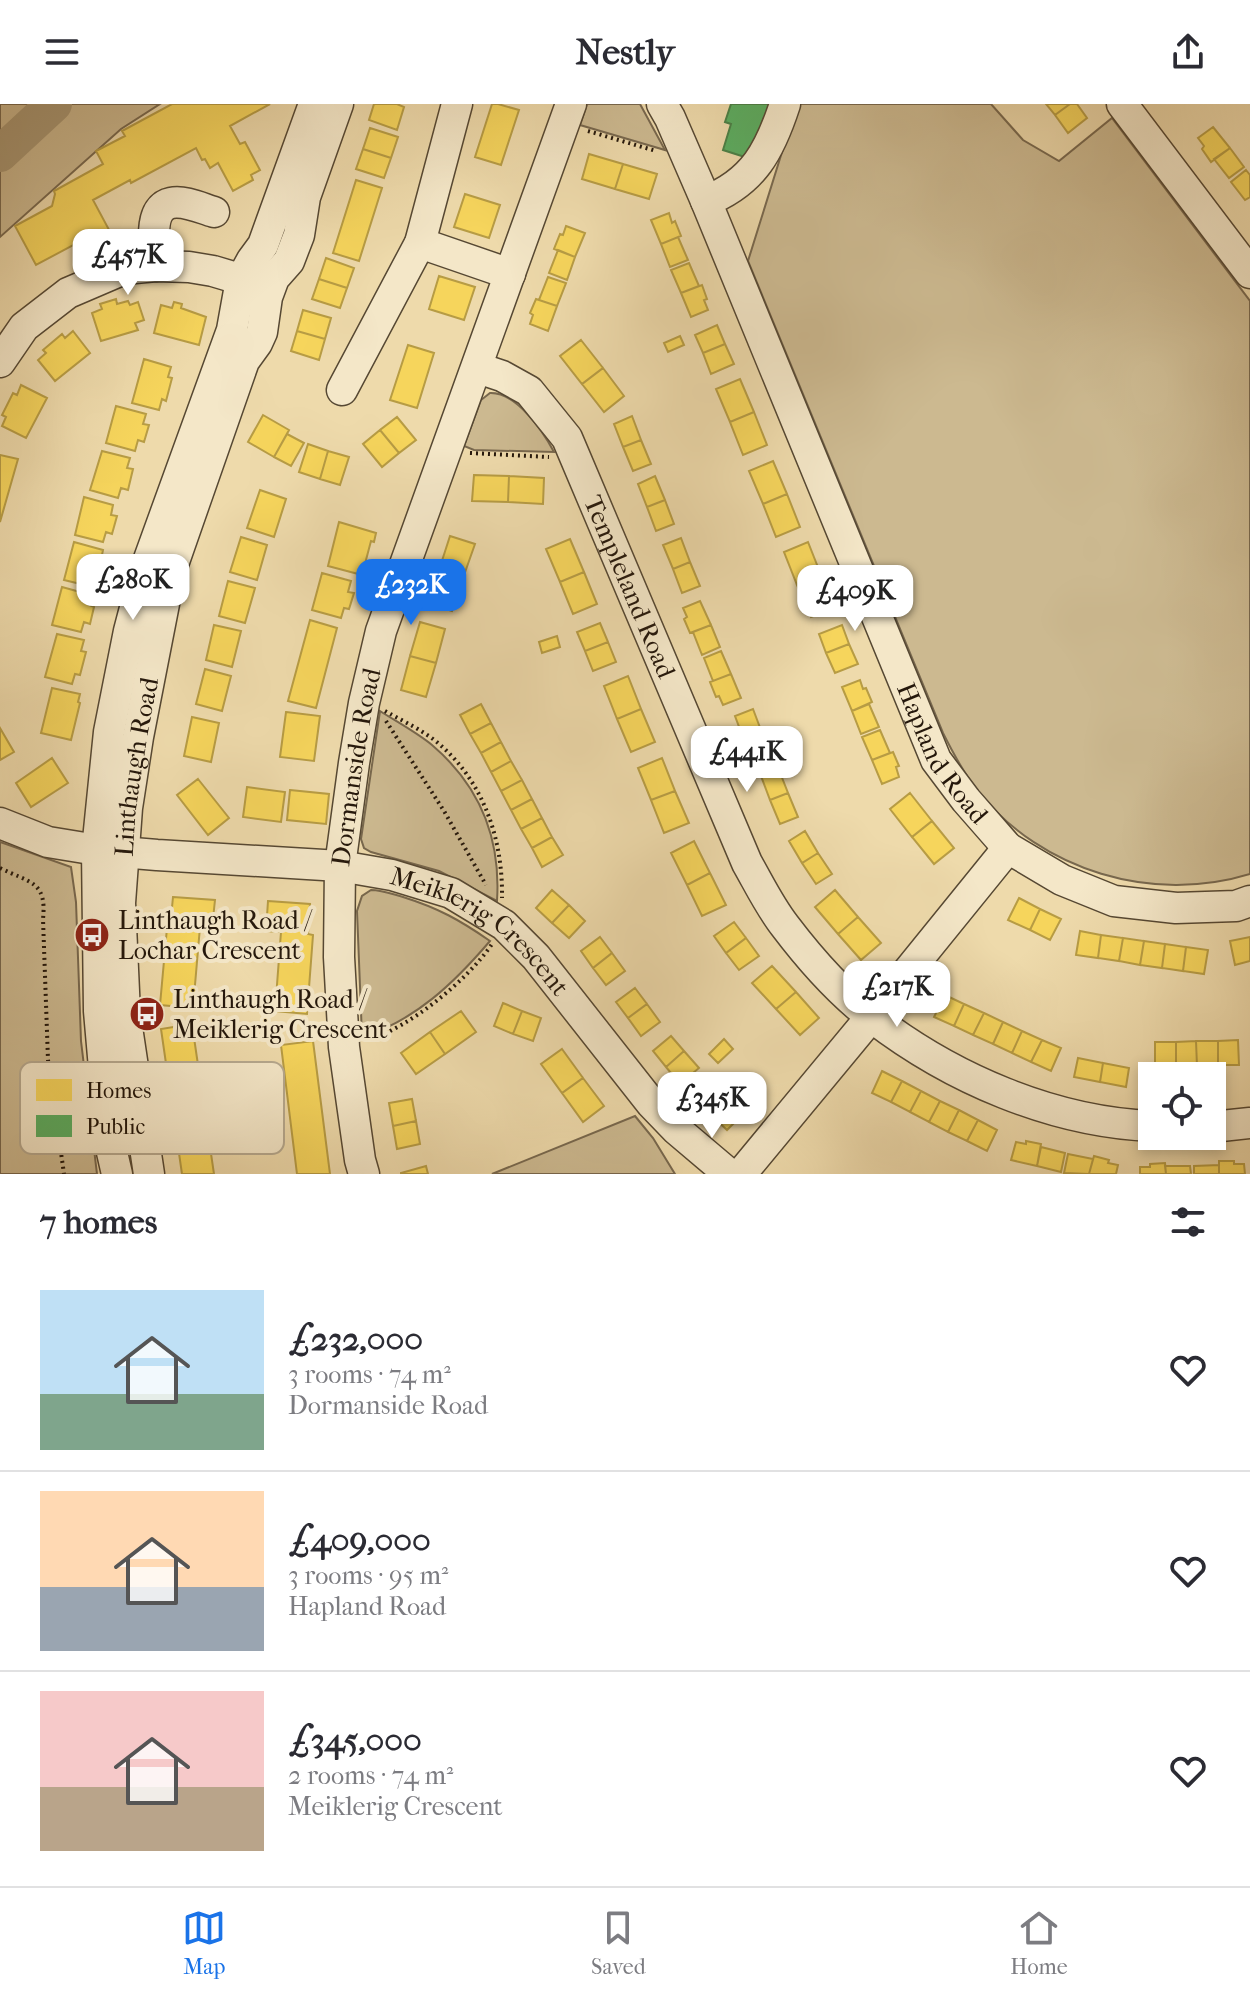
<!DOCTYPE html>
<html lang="en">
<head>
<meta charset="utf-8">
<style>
	:root { --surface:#fff; --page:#f7f7f7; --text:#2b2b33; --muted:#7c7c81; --line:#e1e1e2; --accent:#1a73e8 }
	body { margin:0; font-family:"IM FELL French Canon",serif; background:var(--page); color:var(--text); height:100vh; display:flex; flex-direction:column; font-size:30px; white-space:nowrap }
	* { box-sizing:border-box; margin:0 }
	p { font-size:26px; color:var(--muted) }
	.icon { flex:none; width:44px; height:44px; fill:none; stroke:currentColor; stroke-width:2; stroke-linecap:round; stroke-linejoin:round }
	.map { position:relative; height:1070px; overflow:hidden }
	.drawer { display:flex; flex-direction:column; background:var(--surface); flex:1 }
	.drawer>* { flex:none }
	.controls { position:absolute; left:1138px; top:958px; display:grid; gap:16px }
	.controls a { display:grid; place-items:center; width:88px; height:88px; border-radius:0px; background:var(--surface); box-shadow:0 4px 12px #0003; font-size:40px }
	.price { position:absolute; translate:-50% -68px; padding:0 18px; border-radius:16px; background:#fff; color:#222; font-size:26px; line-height:52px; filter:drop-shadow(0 2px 4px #0008) }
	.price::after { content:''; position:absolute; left:50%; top:48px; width:24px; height:18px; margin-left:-12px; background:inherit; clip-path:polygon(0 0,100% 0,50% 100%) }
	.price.selected { background:var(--accent); color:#fff }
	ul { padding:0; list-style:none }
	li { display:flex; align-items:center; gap:24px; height:200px; padding:0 40px }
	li+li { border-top:2px solid var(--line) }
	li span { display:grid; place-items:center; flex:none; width:224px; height:160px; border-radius:0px; color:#555 }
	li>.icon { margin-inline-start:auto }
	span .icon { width:96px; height:96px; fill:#fffc; stroke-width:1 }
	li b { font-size:34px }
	h2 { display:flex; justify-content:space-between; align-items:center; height:96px; padding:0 40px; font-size:34px }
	header { display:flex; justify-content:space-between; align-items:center; height:104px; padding:0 40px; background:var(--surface); font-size:36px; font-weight:800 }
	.menu { display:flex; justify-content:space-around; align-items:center; height:112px; border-top:2px solid var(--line); background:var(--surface); font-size:22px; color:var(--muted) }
	.menu a { display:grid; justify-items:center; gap:4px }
	.menu .selected { color:var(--accent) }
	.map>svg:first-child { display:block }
	.green { fill:#ccb990; stroke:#78684e; stroke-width:2 }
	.homes { fill:#f6d55c; stroke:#b79c44; stroke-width:2 }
	.public { fill:#5aae61; stroke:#4a8147; stroke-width:2 }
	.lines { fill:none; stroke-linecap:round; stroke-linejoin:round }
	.river { stroke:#a99875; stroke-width:36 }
	.minor-casing { stroke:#564833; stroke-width:33 }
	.path { stroke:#24170b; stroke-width:4; stroke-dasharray:2 4; stroke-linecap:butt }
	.minor { stroke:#f4e7c8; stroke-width:30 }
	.labels { text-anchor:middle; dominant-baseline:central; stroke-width:8; stroke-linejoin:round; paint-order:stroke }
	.street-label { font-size:26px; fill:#24170b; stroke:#f4e7c8 }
	.poi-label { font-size:26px; fill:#24170b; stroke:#f4e7c8; text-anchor:start }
	.key { fill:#f4e7c8; stroke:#b6a98f; stroke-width:2 }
	.key-label { font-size:22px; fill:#24170b }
</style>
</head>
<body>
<header><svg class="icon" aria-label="menu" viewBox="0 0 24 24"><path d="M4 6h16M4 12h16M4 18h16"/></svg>Nestly<svg class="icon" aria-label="share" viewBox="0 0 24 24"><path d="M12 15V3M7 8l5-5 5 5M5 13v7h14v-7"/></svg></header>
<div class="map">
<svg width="1250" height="1070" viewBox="0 0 1250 1070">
	<rect width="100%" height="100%" fill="#eedaab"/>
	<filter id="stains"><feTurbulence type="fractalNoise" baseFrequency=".0025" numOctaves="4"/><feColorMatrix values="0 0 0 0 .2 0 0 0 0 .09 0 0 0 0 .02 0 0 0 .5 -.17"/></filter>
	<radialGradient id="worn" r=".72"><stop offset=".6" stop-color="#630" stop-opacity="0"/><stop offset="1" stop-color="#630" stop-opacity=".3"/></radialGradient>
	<path class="green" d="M0,0H160L121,25L0,133Z
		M587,0H640L665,46L580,21Z
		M797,0H991L1023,36L1059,57L1112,14L1250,197V770C1153,800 1041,767 978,687C964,670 953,649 943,629L748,157Z
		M490,289C516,288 543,327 554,348L474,346L464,342L481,296Z
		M380,607C397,618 416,628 432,641C480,682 501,735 497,797L439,767L371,748L364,744L361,735Z
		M0,738L71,763L76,798L81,937L97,1070H0Z
		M371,786C382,786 392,790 403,793C438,804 460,816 490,837C455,878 415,917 362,933L357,807L362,792Z
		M635,1012L653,1034L675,1070H492Z"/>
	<path class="homes" d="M172,0H270L230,22L240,40L245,38L260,66L251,71L253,76L233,87L218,59L210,64L205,55L202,56L196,44L131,79L130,76L93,96L115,137L97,146L90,132L36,161L15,122L52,102L55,90L54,87L103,60L96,47L125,32L122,27Z
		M374,0H397L404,3L397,26L369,16Z
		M492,0H498L519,6L501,61L475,53Z
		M1046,0H1070L1055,11Z
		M1070,0H1077L1087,14L1068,29L1055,11Z
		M1213,23L1230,44L1211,58L1202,45L1204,42L1198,34Z
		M370,24L398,33L391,54L363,45Z
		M1230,44L1244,63L1229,74L1214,55Z
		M363,45L391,54L384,74L356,65Z
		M589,50L623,60L615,85L582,75Z
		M623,60L657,70L649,95L615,85Z
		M1246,66L1250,71V93L1245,96L1231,78Z
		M356,76L382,84L359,157L333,149Z
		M465,90L500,101L489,134L454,123Z
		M669,109L672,119L675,117L681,132L661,140L651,116Z
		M566,122L585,129L575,153L554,145L560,130L563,131Z
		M678,133L688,156L670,163L661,140Z
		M558,146L575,153L567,176L549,169Z
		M326,154L354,164L347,184L319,175Z
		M689,159L699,182L681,189L671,166Z
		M439,172L475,183L464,216L429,205Z
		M548,173L566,179L557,202L539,196Z
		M319,175L347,184L340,204L312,195Z
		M702,181L707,195L704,196L708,206L691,213L681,189Z
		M116,195L117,200L128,197L130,201L138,198L144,216L135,219L138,226L101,237L92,209L102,205L100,200Z
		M536,195L557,202L548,227L530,220L533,211L530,209Z
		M174,198L182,200L181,204L206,213L199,241L154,229L161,201L172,204Z
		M303,206L331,214L325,235L297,227Z
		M717,221L725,240L703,249L695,231Z
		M73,227L90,249L55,277L38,256L46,249L43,246L62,230L65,234Z
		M297,227L325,235L319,256L291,247Z
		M680,232L684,241L668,248L664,239Z
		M581,236L603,264L582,280L560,252Z
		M725,240L734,260L711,270L703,249Z
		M408,241L434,249L417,304L390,296Z
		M144,255L171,263L168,273L172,274L166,297L162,295L159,306L132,299Z
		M603,264L624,292L604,308L582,280Z
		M740,275L754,308L730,318L716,285Z
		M21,281L47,294L26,334L2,322L6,313L2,311L13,289L17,291Z
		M116,302L146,310L143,320L149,321L144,338L138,336L135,347L106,339Z
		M754,308L767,341L743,351L730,318Z
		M263,311L289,326L274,353L248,338Z
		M632,312L641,336L623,343L614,320Z
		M397,313L416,336L399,349L380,326Z
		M380,326L399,349L382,363L363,340Z
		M287,330L304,339L291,362L274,353Z
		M641,336L651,360L633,367L623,343Z
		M308,340L328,347L320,375L299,368Z
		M102,347L130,354L127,364L133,365L128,386L121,384L118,394L90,386Z
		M328,347L349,353L340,381L320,375Z
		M0,351L18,355L0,418Z
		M773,357L787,390L763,400L749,367Z
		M474,371L509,372L508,398L472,397Z
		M509,372L544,374L543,400L508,398Z
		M655,372L665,396L647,403L638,380Z
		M260,386L286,395L274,433L247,424Z
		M787,390L800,423L776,433L763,400Z
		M84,393L113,401L111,411L117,412L112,430L106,428L103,438L75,431Z
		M665,396L674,420L656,427L647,403Z
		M339,418L376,429L374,438L371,437L362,471L328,462Z
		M450,432L475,440L463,474L439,466Z
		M241,433L267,441L257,476L230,468Z
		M681,434L690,458L673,465L663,441Z
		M570,435L584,468L560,478L546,445Z
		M74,438L103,446L101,456L106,458L102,475L96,473L93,483L64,476Z
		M808,438L821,471L797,481L784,448Z
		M690,458L700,482L682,489L673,465Z
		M439,466L463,474L452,507L427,499Z
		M584,468L597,500L573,510L560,478Z
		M322,469L351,477L348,488L354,489L349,505L344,504L341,514L312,506Z
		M821,471L835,504L811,513L797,481Z
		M228,477L255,484L245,519L219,512Z
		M62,483L91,491L89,501L94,503L90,520L84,518L81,528L52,521Z
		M700,497L711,521L690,529L684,515L687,513L683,504Z
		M310,516L337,524L316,604L288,597Z
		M420,518L445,525L436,559L410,552Z
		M600,519L608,538L585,547L577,528Z
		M214,521L241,527L232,563L206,556Z
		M711,521L720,543L702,551L693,528Z
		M842,521L849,540L826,549L819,530Z
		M57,530L84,536L81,547L86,548L80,571L75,570L72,580L45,573Z
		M557,532L560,543L542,549L539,538Z
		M608,538L616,558L593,567L585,547Z
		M849,540L858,560L835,569L826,549Z
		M721,547L731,570L713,577L704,554Z
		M410,552L436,559L426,593L401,586Z
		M205,565L231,572L222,607L196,600Z
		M731,570L741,594L723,601L719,592L716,593L710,578Z
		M628,572L641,605L617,615L604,582Z
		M860,576L863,585L866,584L872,598L852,607L842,583Z
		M52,584L80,590L78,598L80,599L71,636L41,629Z
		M481,600L491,619L470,630L460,611Z
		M869,600L879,623L861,630L852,607Z
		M641,605L655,638L631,648L617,615Z
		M753,605L762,629L744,636L735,612Z
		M286,608L320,612L314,657L280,653Z
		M192,613L219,619L211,658L184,652Z
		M491,619L501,638L481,649L470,630Z
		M0,624L14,648L0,656Z
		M880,626L890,649L872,656L862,633Z
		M762,629L771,652L754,659L744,636Z
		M501,638L511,657L491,668L481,649Z
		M893,648L899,662L896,663L899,673L882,680L872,656Z
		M52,654L68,679L31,703L16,679Z
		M662,654L675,687L651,696L638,664Z
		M511,657L522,676L501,687L491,668Z
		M779,666L788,689L770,696L761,672Z
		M198,675L229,714L208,731L177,691Z
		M522,676L532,695L511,706L501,687Z
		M247,683L285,688L281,718L243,713Z
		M290,686L329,690L326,720L287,716Z
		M675,687L689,719L664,729L651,696Z
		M788,689L798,713L780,720L770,696Z
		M910,689L932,717L912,733L890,705Z
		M532,695L542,714L521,725L511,706Z
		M542,714L552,733L532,744L521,725Z
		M932,717L954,744L934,760L912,733Z
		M805,727L818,749L802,759L789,737Z
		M552,733L563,751L542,763L532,744Z
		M694,737L710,769L687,781L671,749Z
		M818,749L832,770L816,780L802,759Z
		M710,769L726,801L702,812L687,781Z
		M552,786L569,801L552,819L536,804Z
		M835,786L858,813L838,830L815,803Z
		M173,793L215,796L212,824L200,823L193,904L160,901L167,824H170Z
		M1019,794L1040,805L1030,826L1008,816Z
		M268,797L310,800L308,830L313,831L307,910L275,907L281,828L266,827Z
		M569,801L585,817L569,834L552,819Z
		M1040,805L1061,815L1050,836L1030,826Z
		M858,813L881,839L861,856L838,830Z
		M734,818L746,834L726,849L714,832Z
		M1080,827L1101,831L1098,854L1076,851Z
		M1101,831L1123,834L1119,857L1098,854Z
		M600,833L612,849L593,864L581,847Z
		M1250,833V857L1235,861L1230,837Z
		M746,834L759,852L739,866L726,849Z
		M1123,834L1144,837L1140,861L1119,857Z
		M1144,837L1165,840L1162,864L1140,861Z
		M1165,840L1186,843L1183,867L1162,864Z
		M1186,843L1208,846L1204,870L1183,867Z
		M612,849L625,867L606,881L593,864Z
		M772,862L796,888L776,905L752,879Z
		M635,884L647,900L628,914L616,898Z
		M796,888L819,914L800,931L776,905Z
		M945,891L964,900L954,922L934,913Z
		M503,899L522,907L513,930L494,922Z
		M647,900L660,918L641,932L628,914Z
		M964,900L984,909L973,931L954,922Z
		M461,907L476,928L445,950L430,928Z
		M522,907L541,914L533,937L513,930Z
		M984,909L1003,918L993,940L973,931Z
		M1003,918L1022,927L1012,949L993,940Z
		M192,920L214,1070H182L161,925Z
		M1022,927L1042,936L1031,958L1012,949Z
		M430,928L445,950L416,970L401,949Z
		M671,932L684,947L666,963L653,947Z
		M724,935L733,945L718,959L709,950Z
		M1042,936L1061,944L1051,967L1031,958Z
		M1238,936L1239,961H1218V937Z
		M313,937L330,1070H297L281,941Z
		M1196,937H1218V961L1197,962Z
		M1196,937L1197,962H1176V938Z
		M1155,938H1176V962L1155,963Z
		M562,945L583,974L562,989L541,960Z
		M684,947L699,964L680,980L666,963Z
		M1078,954L1103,959L1100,978L1074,973Z
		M1103,959L1129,964L1126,983L1100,978Z
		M882,967L902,977L891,998L872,989Z
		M583,974L604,1002L583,1018L562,989Z
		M902,977L921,987L910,1008L891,998Z
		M711,978L728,994L711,1011L695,995Z
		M921,987L940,997L929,1018L910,1008Z
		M728,994L744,1009L727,1026L711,1011Z
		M412,995L416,1017L393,1022L389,999Z
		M940,997L959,1006L948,1028L929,1018Z
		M959,1006L978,1016L967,1037L948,1028Z
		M978,1016L997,1026L987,1047L967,1037Z
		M416,1017L420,1040L397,1045L393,1022Z
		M1026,1037L1041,1040L1037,1062L1011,1056L1016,1038L1026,1040Z
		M1041,1043L1065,1049L1061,1068L1037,1062Z
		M1068,1050L1093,1055L1089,1070L1064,1069Z
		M1094,1052L1109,1056L1108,1059L1118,1061L1116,1070H1089Z
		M1219,1057H1234V1060H1244L1245,1070H1219Z
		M1165,1059L1166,1070H1140V1063H1150V1060Z
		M1219,1061V1070H1194V1062Z
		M426,1062L428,1070H401V1069Z
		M1165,1062H1190L1191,1070H1166Z"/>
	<path class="public" d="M731,0H776L751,55L723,46L731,20L725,18Z"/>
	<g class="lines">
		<path class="river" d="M0,50L54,0"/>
		<defs>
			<g id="minor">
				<path id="s1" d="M662,0L670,14L706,97L936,656L966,696L1008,744L1062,776L1114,797L1176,804L1236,802L1250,797"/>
				<path d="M1122,0L1250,169"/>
				<path d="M706,97C754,78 770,46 785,0"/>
				<path d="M420,139L510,170"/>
				<path d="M156,162C155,145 147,104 171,99C184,96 201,104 214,108"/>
				<path d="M0,258L24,223L68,189L124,165L156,162L189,163L213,167L260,181"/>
				<path id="s2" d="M478,264L502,272L529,287L567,334L747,759C759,780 770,803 785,822C810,855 840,889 873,914C951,974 1052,1018 1152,1022"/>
				<path d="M342,286L420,139L457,0"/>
				<path id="s3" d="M0,719L48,738L97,746L157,751L340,762L392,771L451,789L504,821L536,853L651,999L677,1026L729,1070"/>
				<path d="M1212,1023L1250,1019"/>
				<path d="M117,1070L111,1044L99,907L97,746L109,628L129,527L145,466L232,226L241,176L252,156L263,141L314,0"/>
				<path id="s4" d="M149,1070L125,910L120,799L127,704L138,633L170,469L244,257L257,239L262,228L267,193L274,174L289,157L299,131L305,93L338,0"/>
				<path id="s5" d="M364,1070L360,1056L344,943L339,853L340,762L354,659L364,599L381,527L571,0"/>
				<path d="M741,1070L871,913L1008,744"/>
			</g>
		</defs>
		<use href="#minor" class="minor-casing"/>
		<path class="path" d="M588,27L656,47
			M470,349L549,353
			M385,607C401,616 418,624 433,635C482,673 503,733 502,794
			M386,617L444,707L486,781
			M0,764C30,779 47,777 43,815L48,956L64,1070
			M368,936C409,924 468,876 492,840"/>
		<use href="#minor" class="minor"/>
	</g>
	<defs>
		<symbol id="bus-disc" viewBox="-11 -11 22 22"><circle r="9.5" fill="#8f2418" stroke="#f4e7c8"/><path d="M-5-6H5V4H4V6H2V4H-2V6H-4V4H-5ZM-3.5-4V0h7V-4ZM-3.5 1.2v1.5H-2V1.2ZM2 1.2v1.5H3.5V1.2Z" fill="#fff"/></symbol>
	</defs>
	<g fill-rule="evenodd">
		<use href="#bus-disc" x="72" y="811" width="40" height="40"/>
		<use href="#bus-disc" x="127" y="890" width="40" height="40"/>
	</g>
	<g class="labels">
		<g class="street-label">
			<text stroke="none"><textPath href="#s2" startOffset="278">Templeland Road</textPath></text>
			<text stroke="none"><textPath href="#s1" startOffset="708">Hapland Road</textPath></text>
			<text stroke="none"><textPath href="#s4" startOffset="410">Linthaugh Road</textPath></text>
			<text stroke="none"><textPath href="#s5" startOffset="410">Dormanside Road</textPath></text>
			<text stroke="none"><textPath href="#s3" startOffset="504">Meiklerig Crescent</textPath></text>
		</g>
		<g class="poi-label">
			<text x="118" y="816">Linthaugh Road /<tspan x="118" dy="30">Lochar Crescent</tspan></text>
			<text x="173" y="895">Linthaugh Road /<tspan x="173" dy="30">Meiklerig Crescent</tspan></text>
		</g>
	</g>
	<rect x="20" y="958" width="264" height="92" rx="12" class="key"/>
	<rect x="36" y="975" width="36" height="22" fill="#f6d55c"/>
	<rect x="36" y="1011" width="36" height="22" fill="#5aae61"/>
	<g class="key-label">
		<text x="86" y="994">Homes</text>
		<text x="86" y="1030">Public</text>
	</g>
	<rect width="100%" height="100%" filter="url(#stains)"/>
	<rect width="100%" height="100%" fill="url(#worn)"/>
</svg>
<div class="controls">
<a><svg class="icon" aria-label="locate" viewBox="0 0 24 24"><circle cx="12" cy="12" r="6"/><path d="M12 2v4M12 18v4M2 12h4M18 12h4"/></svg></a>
</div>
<b class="price" style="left:128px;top:193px">£457K</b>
<b class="price" style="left:133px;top:518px">£280K</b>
<b class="price selected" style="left:411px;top:523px">£232K</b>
<b class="price" style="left:855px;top:529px">£409K</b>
<b class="price" style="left:747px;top:690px">£441K</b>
<b class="price" style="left:897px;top:925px">£217K</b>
<b class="price" style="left:712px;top:1036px">£345K</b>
</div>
<section class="drawer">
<h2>7 homes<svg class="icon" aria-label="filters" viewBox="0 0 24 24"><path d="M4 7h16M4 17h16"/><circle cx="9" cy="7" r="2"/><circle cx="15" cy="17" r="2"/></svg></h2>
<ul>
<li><span style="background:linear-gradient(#bfe0f5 65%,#7fa58c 0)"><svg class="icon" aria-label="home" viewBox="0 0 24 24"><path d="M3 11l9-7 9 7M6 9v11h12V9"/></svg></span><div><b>£232,000</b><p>3 rooms · 74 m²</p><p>Dormanside Road</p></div><svg class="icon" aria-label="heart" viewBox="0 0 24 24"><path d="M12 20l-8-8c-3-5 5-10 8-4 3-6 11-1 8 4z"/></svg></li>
<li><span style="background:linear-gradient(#ffd9b3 60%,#9aa5b1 0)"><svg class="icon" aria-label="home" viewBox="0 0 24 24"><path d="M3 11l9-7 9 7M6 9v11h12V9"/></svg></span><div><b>£409,000</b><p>3 rooms · 95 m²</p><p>Hapland Road</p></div><svg class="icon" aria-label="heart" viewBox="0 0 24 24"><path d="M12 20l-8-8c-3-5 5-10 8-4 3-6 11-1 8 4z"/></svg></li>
<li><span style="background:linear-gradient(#f6c9c9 60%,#b9a48a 0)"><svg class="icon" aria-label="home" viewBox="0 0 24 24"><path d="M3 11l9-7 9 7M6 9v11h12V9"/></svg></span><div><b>£345,000</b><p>2 rooms · 74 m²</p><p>Meiklerig Crescent</p></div><svg class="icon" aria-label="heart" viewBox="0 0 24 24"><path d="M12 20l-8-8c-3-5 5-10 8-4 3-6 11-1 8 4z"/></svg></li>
</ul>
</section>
<nav class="menu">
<a class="selected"><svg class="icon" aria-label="map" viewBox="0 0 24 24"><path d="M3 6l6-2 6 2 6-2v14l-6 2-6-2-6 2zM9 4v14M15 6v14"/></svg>Map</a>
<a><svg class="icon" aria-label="saved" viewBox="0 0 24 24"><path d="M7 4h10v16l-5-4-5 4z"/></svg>Saved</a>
<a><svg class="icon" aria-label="home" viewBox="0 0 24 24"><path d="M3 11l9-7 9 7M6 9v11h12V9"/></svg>Home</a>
</nav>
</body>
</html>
